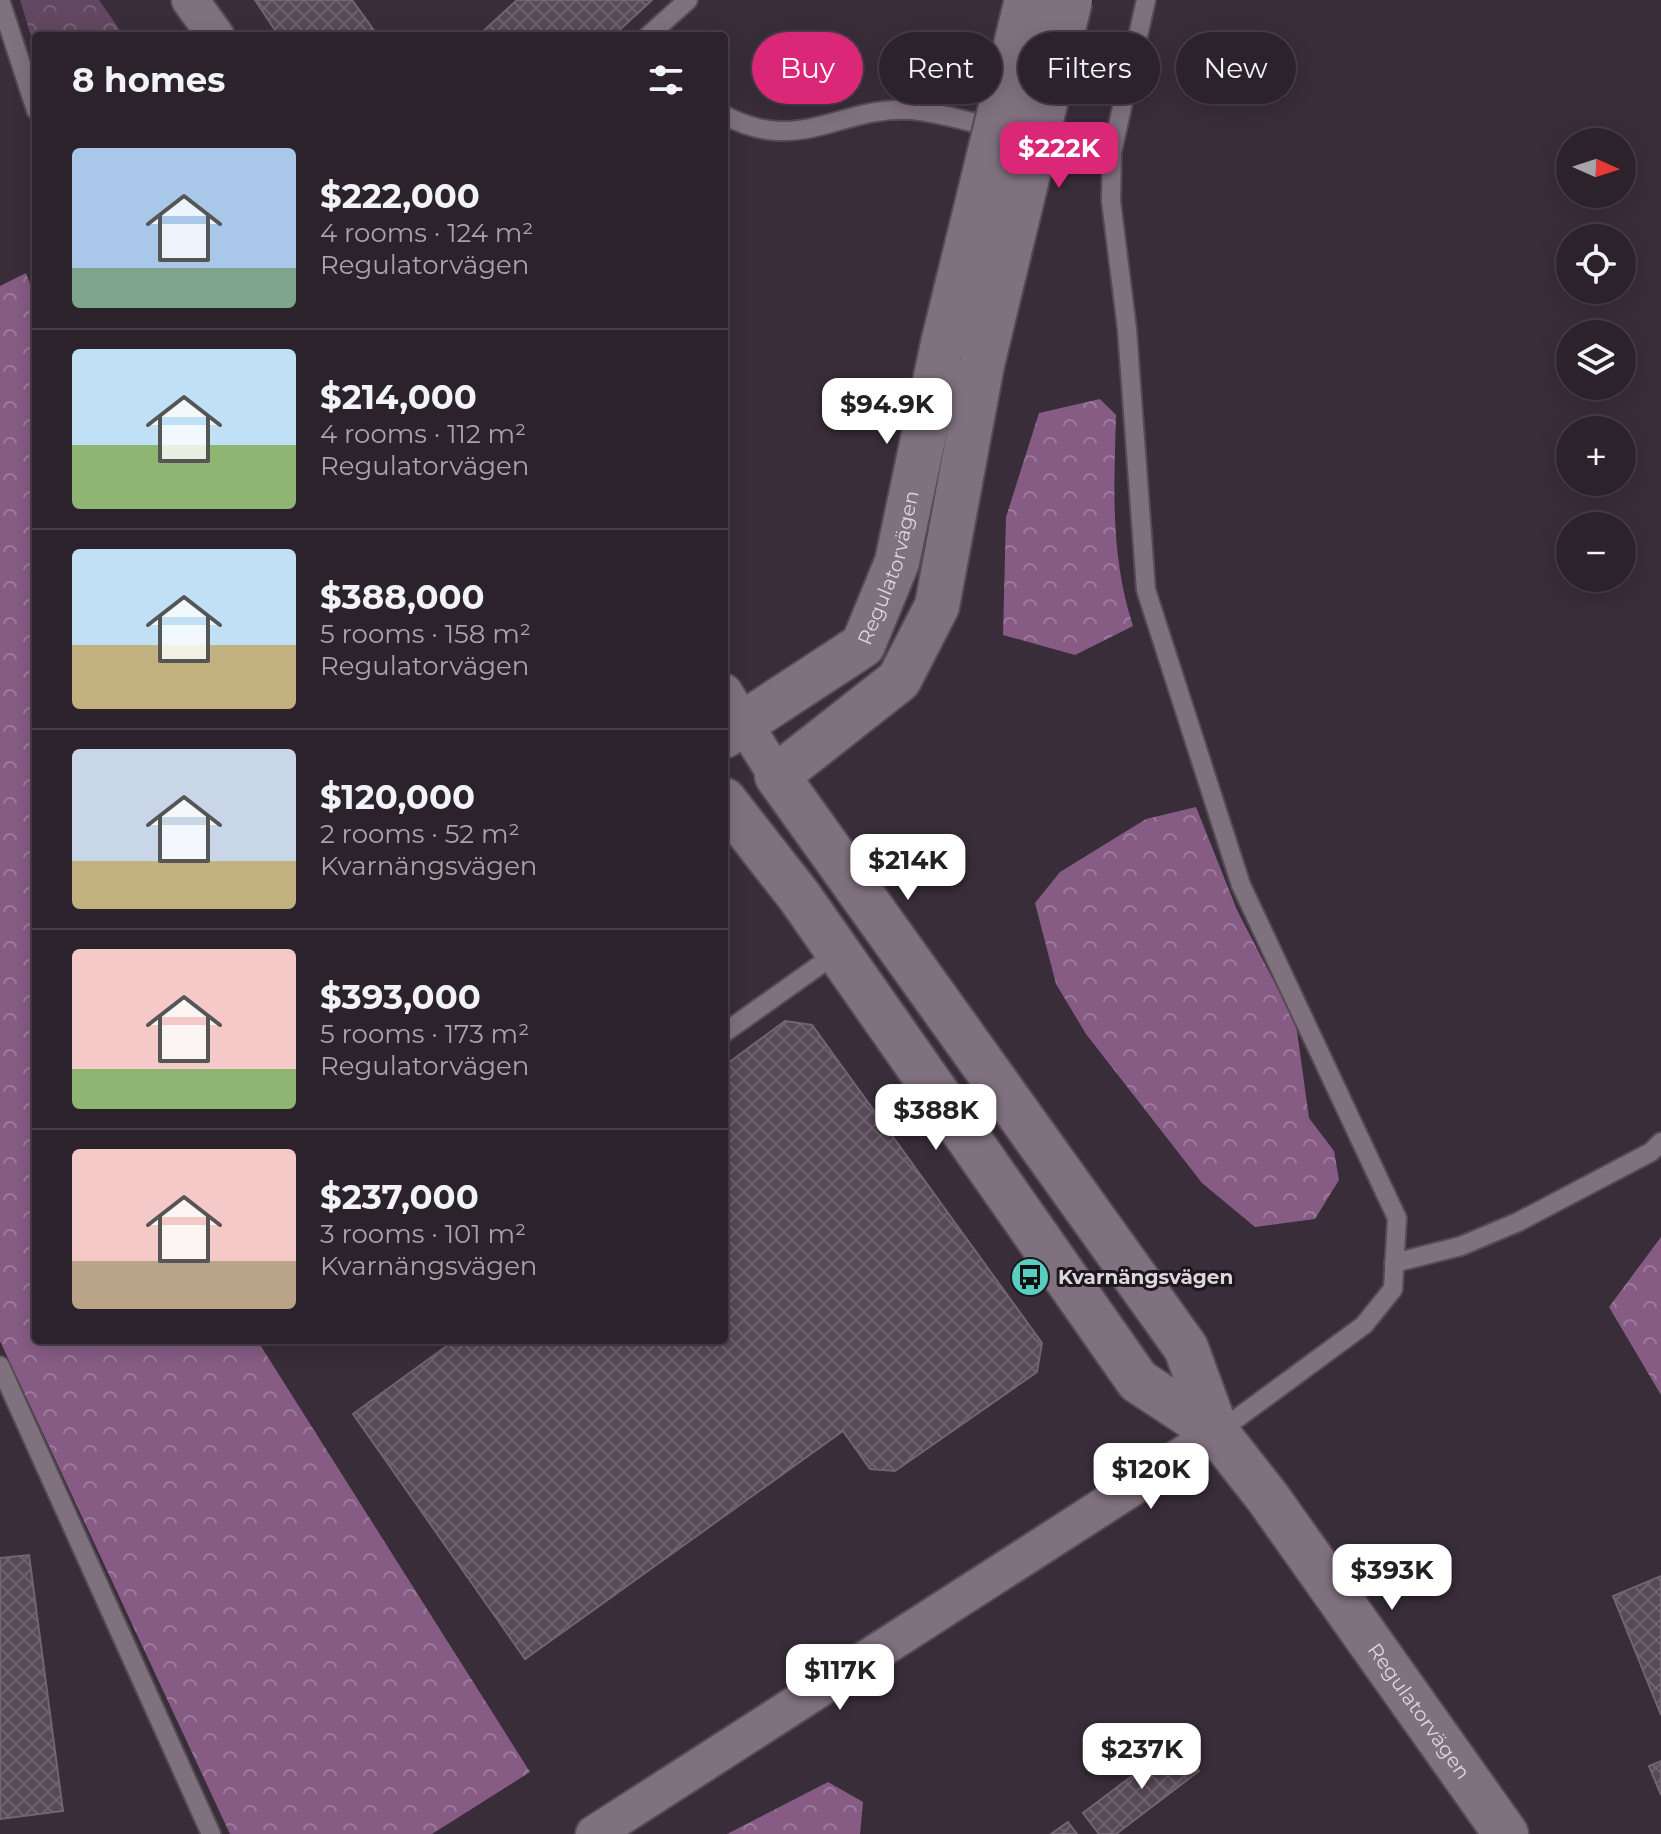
<!DOCTYPE html>
<html lang="en">
<head>
<meta charset="utf-8">
<style>
	:root { --surface:#2b222b; --page:#332a33; --text:#f1f3f6; --muted:#a6a4a9; --line:#473f47; --accent:#db2777 }
	body { margin:0; font-family:Montserrat,sans-serif; background:var(--page); color:var(--text); height:100vh; display:flex; flex-direction:column; font-size:30px; white-space:nowrap }
	* { box-sizing:border-box; margin:0 }
	p { font-size:26px; color:var(--muted) }
	.icon { flex:none; width:44px; height:44px; fill:none; stroke:currentColor; stroke-width:2; stroke-linecap:round; stroke-linejoin:round }
	.map { position:relative; flex:1; overflow:hidden }
	.sheet { position:absolute; left:32px; top:32px; width:696px; height:1312px; display:flex; flex-direction:column; background:var(--surface); border-radius:8px; box-shadow:0 4px 20px #0003,0 0 0 2px var(--line) }
	.sheet>* { flex:none }
	.top-card { position:absolute; left:752px; top:32px; width:760px; height:72px; display:flex; gap:16px }
	.needle { width:52px; rotate:93deg }
	.tools { position:absolute; left:1556px; top:128px; display:grid; gap:16px }
	.tools a { display:grid; place-items:center; width:80px; height:80px; border-radius:50%; background:var(--surface); box-shadow:0 4px 20px #0003,0 0 0 2px var(--line); font-size:40px }
	.price { position:absolute; translate:-50% -68px; padding:0 18px; border-radius:16px; background:#fff; color:#222; font-size:26px; line-height:52px; filter:drop-shadow(0 2px 4px #0008) }
	.price::after { content:''; position:absolute; left:50%; top:48px; width:24px; height:18px; margin-left:-12px; background:inherit; clip-path:polygon(0 0,100% 0,50% 100%) }
	.price.on { background:var(--accent); color:#fff }
	ul { padding:0; list-style:none }
	li { display:flex; align-items:center; gap:24px; height:200px; padding:0 40px }
	li+li { border-top:2px solid var(--line) }
	li span { display:grid; place-items:center; flex:none; width:224px; height:160px; border-radius:8px; color:#555 }
	li>.icon { margin-inline-start:auto }
	span .icon { width:96px; height:96px; fill:#fffc; stroke-width:1 }
	li b { font-size:34px }
	h2 { display:flex; justify-content:space-between; align-items:center; height:96px; padding:0 40px; font-size:34px }
	.tag { padding:0 28px; border-radius:36px; background:var(--surface); box-shadow:0 4px 20px #0003,0 0 0 2px var(--line); font-size:28px; line-height:72px }
	.tag.on { background:var(--accent); color:#fff }
	.map>svg:first-child { display:block }
	.forest { fill:url(#forest-crowns) }
	.park { fill:url(#park-crowns) }
	.building { fill:url(#building-cross-hatch); stroke:#726471; stroke-width:2 }
	.lines { fill:none; stroke-linecap:round; stroke-linejoin:round }
	.lane-casing { stroke:#554b55; stroke-width:22 }
	.street-casing { stroke:#554b55; stroke-width:40 }
	.secondary-casing { stroke:#554b55; stroke-width:48 }
	.lane { stroke:#80717f; stroke-width:18 }
	.street { stroke:#80717f; stroke-width:36 }
	.secondary { stroke:#80717f; stroke-width:44 }
	.secondary-bridge-casing { stroke:#554b55; stroke-width:48; stroke-linecap:butt }
	.secondary-bridge { stroke:#80717f; stroke-width:44 }
	.labels { text-anchor:middle; dominant-baseline:central; stroke-width:6; stroke-linejoin:round; paint-order:stroke }
	.street-label { font-size:20px; fill:#ded6dd; stroke:#1d171d }
	.poi-label { font-size:20px; font-weight:bold; fill:#ded6dd; stroke:#1d171d; text-anchor:start }
</style>
</head>
<body>
<div class="map">
<svg width="1661" height="1834" viewBox="0 0 1661 1834">
	<defs>
		<pattern id="forest-crowns" width="20" height="18" patternUnits="userSpaceOnUse" patternTransform="scale(2)"><rect width="20" height="18" fill="#865c84"/><path d="M2 6a3 3 0 1 1 6 0M12 15a3 3 0 1 1 6 0" fill="none" stroke="#9c7a9b"/></pattern>
		<pattern id="park-crowns" width="20" height="18" patternUnits="userSpaceOnUse" patternTransform="scale(2)"><rect width="20" height="18" fill="#624760"/><path d="M2 6a3 3 0 1 1 6 0M12 15a3 3 0 1 1 6 0" fill="none" stroke="#786176"/></pattern>
		<pattern id="building-cross-hatch" width="8" height="8" patternUnits="userSpaceOnUse" patternTransform="scale(2)"><rect width="8" height="8" fill="#574956"/><path d="M0 0l8 8M0 8l8-8" fill="none" stroke="#6f626e"/></pattern>
	</defs>
	<rect width="100%" height="100%" fill="#392d39"/>
	<path class="forest" d="M26,273L36,300V1340H257L530,1772L432,1834H230L0,1341V286Z
		M1100,399L1116,415C1114,488 1110,555 1133,626L1075,655L1003,635L1006,517L1039,413Z
		M1196,807L1237,910L1296,1024L1309,1118L1334,1151L1339,1180L1315,1219L1255,1227L1202,1183L1086,1034L1056,984L1035,903L1060,872L1146,819Z
		M1661,1237V1395L1609,1307Z
		M828,1782L863,1802L860,1834H727Z"/>
	<path class="park" d="M20,0H99L124,36H36V52Z"/>
	<path class="building" d="M255,0H352L378,36H279Z
		M517,0H652L613,36H478Z
		M785,1021L812,1025L1042,1343L1037,1372L895,1471L870,1469L843,1431L525,1659L353,1414L455,1340H724V1147L727,1144L724,1139V1066Z
		M29,1555L63,1811L0,1819V1558Z
		M1661,1576V1715L1613,1596Z
		M1177,1742L1199,1771L1116,1834H1099L1083,1813Z
		M1661,1761V1795L1649,1766Z
		M1068,1822L1077,1834H1051Z"/>
	<g class="lines">
		<defs>
			<path id="lane" d="M0,0L36,110
				M1146,0L1112,152L1111,201L1127,329L1146,590L1241,885L1397,1218L1393,1289L1364,1325L1217,1433
				M648,36L688,0
				M724,115C800,156 841,105 911,110C939,112 968,122 996,128
				M1036,136L1112,152
				M724,1033L838,952
				M1394,1263L1461,1246L1518,1222L1651,1152L1661,1142
				M0,1366L211,1834"/>
			<path id="street" d="M190,0L216,36
				M724,692L777,776
				M594,1834L1217,1433"/>
			<g id="secondary">
				<path id="s1" d="M982,364L937,606L899,680L777,776L1186,1348L1217,1433L1268,1498L1506,1834"/>
				<path id="s2" d="M724,736L863,645L897,562L943,344"/>
				<path d="M724,800L799,896L1138,1381L1217,1433"/>
			</g>
		</defs>
		<use href="#lane" class="lane-casing"/>
		<use href="#street" class="street-casing"/>
		<use href="#secondary" class="secondary-casing"/>
		<use href="#lane" class="lane"/>
		<use href="#street" class="street"/>
		<use href="#secondary" class="secondary"/>
		<defs>
			<path id="secondary-bridge" d="M943,344L1027,0
				M982,364L1070,0"/>
		</defs>
		<use href="#secondary-bridge" class="secondary-bridge-casing"/>
		<use href="#secondary-bridge" class="secondary-bridge"/>
	</g>
	<defs>
		<symbol id="bus-disc" viewBox="-11 -11 22 22"><circle r="9.5" fill="#58cec0" stroke="#1d171d"/><path d="M-5-6H5V4H4V6H2V4H-2V6H-4V4H-5ZM-3.5-4V0h7V-4ZM-3.5 1.2v1.5H-2V1.2ZM2 1.2v1.5H3.5V1.2Z" fill="#111"/></symbol>
	</defs>
	<g fill-rule="evenodd">
		<use href="#bus-disc" x="1008" y="1255" width="44" height="44"/>
	</g>
	<g class="labels">
		<g class="street-label">
			<text stroke="none"><textPath href="#s2" startOffset="248">Regulatorvägen</textPath></text>
			<text stroke="none"><textPath href="#s1" startOffset="1622">Regulatorvägen</textPath></text>
		</g>
		<g class="poi-label">
			<text x="1058" y="1277">Kvarnängsvägen</text>
		</g>
	</g>
</svg>
<div class="tools">
<a><svg class="needle" viewBox="-14 -14 28 28"><path d="M0-13l5 13h-10z" fill="#e53935"/><path d="M0 13l5-13h-10z" fill="#a6a4a9"/></svg></a>
<a><svg class="icon" aria-label="locate" viewBox="0 0 24 24"><circle cx="12" cy="12" r="6"/><path d="M12 2v4M12 18v4M2 12h4M18 12h4"/></svg></a>
<a><svg class="icon" aria-label="layers" viewBox="0 0 24 24"><path d="M12 4l9 5-9 5-9-5zM3 14l9 5 9-5"/></svg></a>
<a>+</a>
<a>−</a>
</div>
<b class="price on" style="left:1059px;top:190px">$222K</b>
<b class="price" style="left:887px;top:446px">$94.9K</b>
<b class="price" style="left:908px;top:902px">$214K</b>
<b class="price" style="left:936px;top:1152px">$388K</b>
<b class="price" style="left:1151px;top:1511px">$120K</b>
<b class="price" style="left:1392px;top:1612px">$393K</b>
<b class="price" style="left:840px;top:1712px">$117K</b>
<b class="price" style="left:1142px;top:1791px">$237K</b>
<div class="top-card">
<a class="tag on">Buy</a>
<a class="tag">Rent</a>
<a class="tag">Filters</a>
<a class="tag">New</a>
</div>
<section class="sheet">
<h2>8 homes<svg class="icon" aria-label="filters" viewBox="0 0 24 24"><path d="M4 7h16M4 17h16"/><circle cx="9" cy="7" r="2"/><circle cx="15" cy="17" r="2"/></svg></h2>
<ul>
<li><span style="background:linear-gradient(#a9c7e8 75%,#7fa58c 0)"><svg class="icon" aria-label="home" viewBox="0 0 24 24"><path d="M3 11l9-7 9 7M6 9v11h12V9"/></svg></span><div><b>$222,000</b><p>4 rooms · 124 m²</p><p>Regulatorvägen</p></div></li>
<li><span style="background:linear-gradient(#bfe0f5 60%,#8fb573 0)"><svg class="icon" aria-label="home" viewBox="0 0 24 24"><path d="M3 11l9-7 9 7M6 9v11h12V9"/></svg></span><div><b>$214,000</b><p>4 rooms · 112 m²</p><p>Regulatorvägen</p></div></li>
<li><span style="background:linear-gradient(#bfe0f5 60%,#c2b280 0)"><svg class="icon" aria-label="home" viewBox="0 0 24 24"><path d="M3 11l9-7 9 7M6 9v11h12V9"/></svg></span><div><b>$388,000</b><p>5 rooms · 158 m²</p><p>Regulatorvägen</p></div></li>
<li><span style="background:linear-gradient(#c9d6e8 70%,#c2b280 0)"><svg class="icon" aria-label="home" viewBox="0 0 24 24"><path d="M3 11l9-7 9 7M6 9v11h12V9"/></svg></span><div><b>$120,000</b><p>2 rooms · 52 m²</p><p>Kvarnängsvägen</p></div></li>
<li><span style="background:linear-gradient(#f6c9c9 75%,#8fb573 0)"><svg class="icon" aria-label="home" viewBox="0 0 24 24"><path d="M3 11l9-7 9 7M6 9v11h12V9"/></svg></span><div><b>$393,000</b><p>5 rooms · 173 m²</p><p>Regulatorvägen</p></div></li>
<li><span style="background:linear-gradient(#f6c9c9 70%,#b9a48a 0)"><svg class="icon" aria-label="home" viewBox="0 0 24 24"><path d="M3 11l9-7 9 7M6 9v11h12V9"/></svg></span><div><b>$237,000</b><p>3 rooms · 101 m²</p><p>Kvarnängsvägen</p></div></li>
</ul>
</section>
</div>
</body>
</html>
